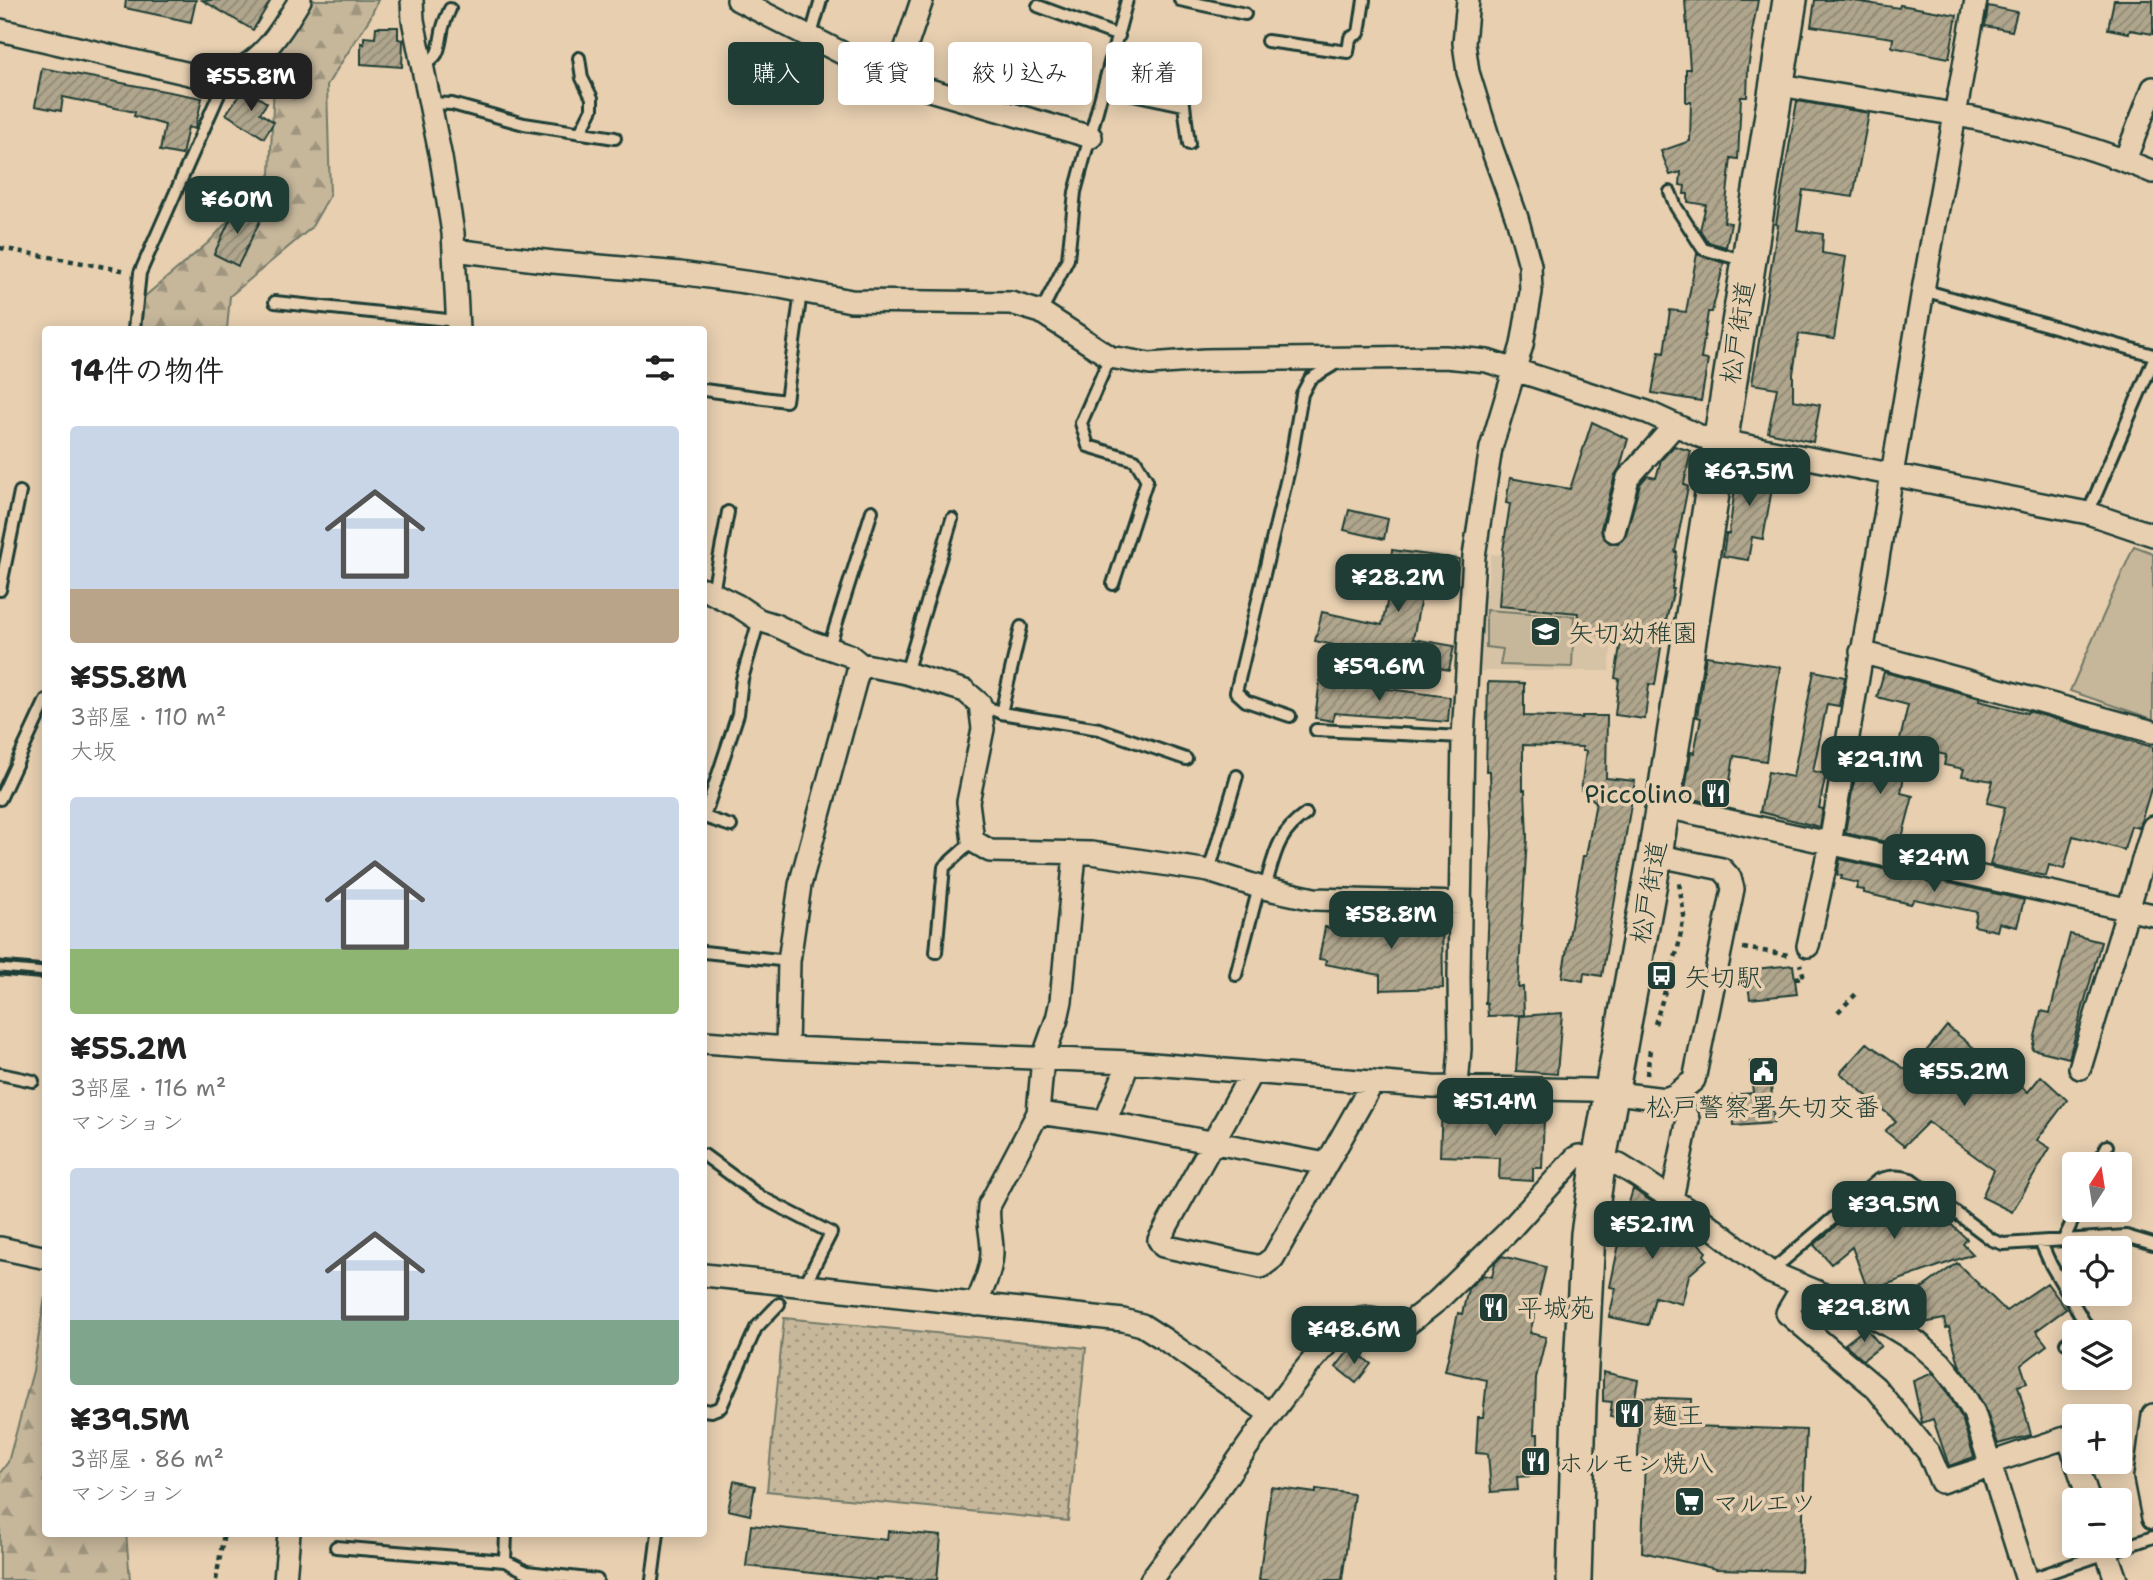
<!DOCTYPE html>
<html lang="ja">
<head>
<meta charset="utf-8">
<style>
	:root { --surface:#fff; --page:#f2f2f2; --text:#222; --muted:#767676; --accent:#1f3d34 }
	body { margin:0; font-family:"Shantell Sans","Klee One",sans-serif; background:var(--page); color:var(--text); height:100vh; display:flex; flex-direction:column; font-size:26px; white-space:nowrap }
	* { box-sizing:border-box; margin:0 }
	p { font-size:23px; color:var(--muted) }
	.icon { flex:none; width:38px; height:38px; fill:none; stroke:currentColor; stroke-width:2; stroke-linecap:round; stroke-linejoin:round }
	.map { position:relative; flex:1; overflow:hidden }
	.side { position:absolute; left:42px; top:326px; width:665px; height:1211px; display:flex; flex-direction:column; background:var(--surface); border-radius:7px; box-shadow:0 4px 18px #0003 }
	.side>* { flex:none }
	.top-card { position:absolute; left:728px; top:42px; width:665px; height:63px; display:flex; gap:14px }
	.needle { width:46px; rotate:12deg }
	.controls { position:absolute; left:2062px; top:1152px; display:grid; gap:14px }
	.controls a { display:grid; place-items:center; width:70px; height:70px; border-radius:7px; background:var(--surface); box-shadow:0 4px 18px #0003; font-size:35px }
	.price { position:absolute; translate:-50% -60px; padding:0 16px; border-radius:14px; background:var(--accent); color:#fff; font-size:23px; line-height:46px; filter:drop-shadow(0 2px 4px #0008) }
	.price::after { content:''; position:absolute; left:50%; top:42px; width:21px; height:16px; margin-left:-10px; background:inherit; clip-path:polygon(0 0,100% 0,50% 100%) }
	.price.on { background:#222; color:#fff }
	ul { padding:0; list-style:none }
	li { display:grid; align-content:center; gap:14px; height:371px; padding:0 28px }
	li span { display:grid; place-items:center; height:217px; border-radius:7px; color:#555 }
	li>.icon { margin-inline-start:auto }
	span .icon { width:126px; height:126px; fill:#fffc; stroke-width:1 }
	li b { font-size:30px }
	h2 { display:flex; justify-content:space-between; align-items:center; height:84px; padding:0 28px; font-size:30px }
	.tag { padding:0 24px; border-radius:7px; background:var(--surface); box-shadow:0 4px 18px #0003; font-size:24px; line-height:63px }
	.tag.on { background:var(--accent); color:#fff }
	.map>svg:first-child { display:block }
	.built { fill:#d6c3a6 }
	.grass { fill:url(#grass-dots); stroke:#727a68; stroke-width:2 }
	.forest { fill:url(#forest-firs); stroke:#727a68; stroke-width:2 }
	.park { fill:#c6b79b; stroke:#727a68; stroke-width:2 }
	.building { fill:url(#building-hatch); stroke:#1f3d34; stroke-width:2 }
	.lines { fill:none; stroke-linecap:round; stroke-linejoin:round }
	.lane-casing { stroke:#1f3d34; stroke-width:16 }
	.street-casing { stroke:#1f3d34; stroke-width:26 }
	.primary-casing { stroke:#1f3d34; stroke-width:38 }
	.path { stroke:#1f3d34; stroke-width:4.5; stroke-dasharray:5 5; stroke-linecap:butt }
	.lane { stroke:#e7cfb0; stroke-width:10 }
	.street { stroke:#e7cfb0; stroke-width:21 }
	.primary { stroke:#e7cfb0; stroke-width:33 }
	.rail { stroke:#1f3d34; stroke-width:5 }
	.labels { text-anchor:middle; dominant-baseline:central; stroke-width:7; stroke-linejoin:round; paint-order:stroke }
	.street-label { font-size:26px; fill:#1f3d34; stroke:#e7cfb0 }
	.poi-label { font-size:26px; fill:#1f3d34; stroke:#e7cfb0; text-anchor:start }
</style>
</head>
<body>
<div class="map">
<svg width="2153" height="1580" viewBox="0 0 2153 1580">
	<defs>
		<pattern id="grass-dots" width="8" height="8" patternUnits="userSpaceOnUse" patternTransform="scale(1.75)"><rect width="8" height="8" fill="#c6b79b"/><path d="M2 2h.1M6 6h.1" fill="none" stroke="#a0967f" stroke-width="1.8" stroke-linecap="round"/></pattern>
		<pattern id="forest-firs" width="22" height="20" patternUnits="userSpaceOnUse" patternTransform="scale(1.75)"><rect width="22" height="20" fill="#c6b79b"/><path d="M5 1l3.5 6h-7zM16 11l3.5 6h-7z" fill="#a0967f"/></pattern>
		<pattern id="building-hatch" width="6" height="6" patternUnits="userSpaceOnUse" patternTransform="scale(1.75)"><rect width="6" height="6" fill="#b0a68d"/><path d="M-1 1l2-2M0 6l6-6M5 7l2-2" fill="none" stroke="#8f8874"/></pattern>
	</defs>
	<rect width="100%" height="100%" fill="#e7cfb0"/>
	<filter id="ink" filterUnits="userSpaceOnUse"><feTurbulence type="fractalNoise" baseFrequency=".0143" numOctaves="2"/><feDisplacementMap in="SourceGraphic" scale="14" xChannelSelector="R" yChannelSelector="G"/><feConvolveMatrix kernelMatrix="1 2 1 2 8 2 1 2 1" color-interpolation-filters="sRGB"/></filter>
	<g filter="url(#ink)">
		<path class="built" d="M1491,554L1582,561L1619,568L1609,671H1474L1479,594L1486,593Z"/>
		<path class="grass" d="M784,1318L1086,1348L1068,1521L767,1491Z"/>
		<path class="forest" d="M309,0H378L370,18L327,85L330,195L311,228L230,296L227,329H140L144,297L209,242L270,174L275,59Z
			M45,1297L46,1533H126L130,1580H0V1473L8,1462L33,1371Z"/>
		<path class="park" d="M2134,546L2153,553V719L2070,691Z
			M1486,610L1574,616L1572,667L1500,665L1503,649L1486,647Z"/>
		<path class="building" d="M126,0H196L191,22L125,8Z
			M202,0H271L253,30Z
			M1685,0H1758L1752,32L1754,33L1748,68L1747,97H1741L1738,159L1731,158L1724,222L1731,223L1726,247L1708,242L1700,230L1706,205L1688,202V194H1684L1685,186L1680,185L1681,172L1670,175L1661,151L1690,141L1691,102H1686V69H1690Z
			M1815,0H1847L1899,8L1900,5L1957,15L1949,58L1892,47L1893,38L1811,26Z
			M2114,0H2153V34L2130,30L2129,33L2108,29Z
			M1988,6L2017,12L2012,31L1985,26Z
			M376,27H398V39L403,40L402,67L361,64V43L364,44V37L375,38Z
			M42,68L202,98L195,129L188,127L182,155L160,151L165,125L134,116L135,112L63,97L61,111L35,106Z
			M244,88L267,103L260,113L274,122L264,138L226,114Z
			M1797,101L1869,113L1853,197L1803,190L1797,230L1823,234L1822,253L1846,257L1834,339L1799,334L1793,374V400L1820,405L1813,442L1768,432L1777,388L1752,384L1778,225L1776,224Z
			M236,207L261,219L238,266L214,254Z
			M1697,254L1724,263L1712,312H1708L1701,359L1708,360L1701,401L1652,393L1659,352L1664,353L1670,310L1686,312Z
			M1592,422L1628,439L1620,467L1615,475L1601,528L1602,535L1610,543H1618L1626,535L1640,484L1647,476L1656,478L1661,460L1674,446L1691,451L1684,484L1688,487L1675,552H1677L1672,589H1674L1664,629L1655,685L1649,684L1645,719L1615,715L1619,679L1615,678L1620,646L1615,645L1616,636L1576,632L1578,613L1499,606L1503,550L1510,504L1506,503L1510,478L1570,489Z
			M1752,462L1776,466L1763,539L1752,537L1748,560L1723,556L1726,534H1729L1738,464L1751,466Z
			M1349,510L1388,519L1384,539L1344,530Z
			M1392,550L1459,559L1455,591L1423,587L1413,639L1454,646L1449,670L1315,641L1322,612L1382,625L1391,585L1388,584Z
			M1706,656L1780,667L1766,761L1734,756L1726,806L1684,797L1691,752L1694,753L1701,718L1697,717Z
			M1814,671L1845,677L1839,706L1827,704L1813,771L1826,774L1819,808L1823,809L1820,827L1760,812L1768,772L1793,777Z
			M1884,672L1980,698L1979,701L2027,713L2028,711L2153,747V790L2151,789L2139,828L2131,826L2124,850L2073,836L2064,869L2049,865L2046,876L1990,865L2005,807L1987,803L1993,781L1962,776L1964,769L1944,765L1946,755L1899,744L1908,705L1877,697Z
			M1320,680L1450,697L1448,722L1334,713L1333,721L1315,718Z
			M1488,682L1524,683V716L1582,718V716H1607L1606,778L1635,781L1602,976L1584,973L1583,981L1562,977L1583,856H1586L1596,802L1581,790L1586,751H1582V747L1523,745V790H1525L1527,837L1518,988L1523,987L1524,1015L1488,1016L1487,1003H1485L1492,834L1490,771H1486Z
			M1865,743L1908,752L1901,793L1913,796L1900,845L1845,833L1853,786Z
			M1840,859L1915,876L1931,884L1932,879L2024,900L2017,927L1999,923L1997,931L1974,926L1977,912L1914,899L1911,904L1864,893V890L1856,889L1858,883L1841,879L1842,876L1837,875Z
			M1366,914L1442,916L1443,988L1380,990V975L1325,964L1326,960L1319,959L1325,927L1366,935Z
			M2070,934L2101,942L2069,1058L2032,1049L2041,1011L2050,1013Z
			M1793,965L1797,994L1750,999L1746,970Z
			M1562,1013L1557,1074L1516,1071L1520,1016Z
			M1947,1026L2028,1092L2041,1076L2067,1100L2037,1140L2050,1148L2012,1212L1982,1197L1994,1170L1928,1122L1904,1146L1885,1131L1896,1121L1840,1073L1867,1043L1909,1072Z
			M1769,1060L1774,1123L1734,1126L1732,1095L1753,1093L1750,1062Z
			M1442,1105L1535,1109V1117L1544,1118L1542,1168H1533V1181L1499,1179L1500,1158L1440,1156Z
			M1888,1185L1920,1216L1931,1206L1967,1239L1963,1244L1973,1254L1868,1291L1852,1247L1831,1264L1814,1245L1850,1214L1854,1219Z
			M1633,1189L1689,1227L1687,1230L1706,1252L1704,1255L1707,1259L1689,1275L1682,1304L1655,1297L1648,1325L1609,1317L1616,1288L1610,1287L1624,1220Z
			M1502,1256L1546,1267L1530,1333L1546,1337L1536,1378L1534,1434H1538V1454L1545,1453L1546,1475L1517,1477L1518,1490L1491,1492L1488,1454L1476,1453L1478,1417H1483L1487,1380L1445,1371L1458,1313L1462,1314L1468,1289L1483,1275L1492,1277L1495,1263Z
			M1957,1263L2006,1311L2047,1283L2066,1309L2036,1331L2047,1345L2021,1365L2027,1383L2018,1386L2031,1435L1998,1444L1985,1407L1959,1364L1949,1327L1946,1328L1944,1319L1914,1325L1899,1316L1897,1306Z
			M1866,1328L1881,1346L1863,1360L1845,1344Z
			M1351,1348L1371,1364L1356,1383L1336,1367Z
			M1603,1372L1638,1380L1635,1397L1692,1399L1691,1426L1806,1430L1801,1571L1716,1569L1642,1552L1645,1457H1638L1639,1421L1610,1417L1612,1402L1603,1401Z
			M1933,1373L1946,1390L1962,1418L1974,1457L1949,1466L1933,1419L1922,1423L1913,1381Z
			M734,1481L755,1486L750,1515L728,1510Z
			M1271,1487L1316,1493V1489L1354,1494L1342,1580H1259Z
			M751,1525L887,1540L888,1531L941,1536L937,1580L876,1578V1580L746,1566Z"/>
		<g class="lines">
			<defs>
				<path id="lane" d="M1180,0L1245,14
					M1038,6L1119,36
					M811,35L821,0
					M1267,41L1348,52L1350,38L1359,33L1364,0
					M579,58L582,78L592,98V109L580,133
					M422,67C440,54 438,53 442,32C443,24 447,16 450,9
					M1104,88L1184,105L1189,144
					M430,103L452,104L524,124L615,138
					M1670,192L1676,207L1703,249L1746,261
					M1923,290L2153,355
					M275,302L457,321
					M1041,312L1068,259L1075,192L1127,0
					M134,329L140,273L227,76
					M1110,357L1081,423L1088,446L1135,460L1147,480L1113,584
					M704,390L786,401L801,292
					M2088,513L2153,361
					M0,590L20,492
					M713,592L728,512
					M829,647L872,511
					M906,673L952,519
					M980,704L1001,713L1099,729L1186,759
					M1001,713L1021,627
					M1290,716L1246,701L1236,692L1290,465L1302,394L1310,379L1332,366L1336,359
					M1316,730L1463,737
					M0,799L46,700
					M704,817L738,714L742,679L759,620
					M704,817L731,826
					M1209,871L1237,776
					M1265,888C1275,854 1276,835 1306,814
					M704,952L789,961
					M936,952L944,867L973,841
					M1236,975L1259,887
					M0,1074L33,1081
					M704,1155L761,1197L831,1233L804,1286
					M2098,1164L2107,1146
					M2064,1239L2078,1209
					M2041,1243L2051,1265L2086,1325L2082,1332
					M1770,1272L1878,1180C1890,1176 1899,1175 1911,1179L1992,1240L2003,1244L2126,1236L2153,1244
					M2066,1343L2074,1338
					M704,1410L711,1411L721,1407L756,1328L779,1304
					M336,1547L505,1561L527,1572L597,1580
					M505,1561L506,1533
					M652,1580L658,1533
					M2028,1580L2153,1537"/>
				<path id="street" d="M412,0L413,20L441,158L453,233L458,329
					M738,0L895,80L1091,137
					M0,30L211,79C258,71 277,37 300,0
					M895,80L922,0
					M1777,84C1835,96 1894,103 1952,114C2020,127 2089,145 2153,172
					M2125,160L2153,88
					M454,250L553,262L680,273L780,287L851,301L1011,303L1041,312L1110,357L1150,364L1205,360L1445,357L1487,361L1647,412L1702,437L2088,513L2153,535
					M1614,531L1628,478L1675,425
					M704,589L738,606L759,620L775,625L811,642L849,655L860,664L906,673L965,691L980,704L983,729L968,802L973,841L990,851L1091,853L1209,871L1259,887L1314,899L1461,903
					M1861,652L2153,732
					M1662,806L2153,915
					M1808,946L1830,844L1923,290L1976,0
					M704,1042L787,1048L1129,1062L1432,1087L1591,1090L1665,1099L1675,1095L1694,1080L1733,889L1730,878L1722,869L1655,855
					M787,1048L789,961L800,885L860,664
					M2080,1068L2153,827
					M1252,1072L1159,1240L1163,1246L1261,1267L1273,1258L1373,1082
					M1457,1086L1460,1049L1459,976L1463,737L1474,556L1491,448L1522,345L1531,292L1530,265L1517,218L1492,149L1468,72L1464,43L1468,0
					M1038,1113L1105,1122L1326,1164
					M1105,1122L1129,1062
					M1599,1162L1619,1165L1637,1176L1697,1216L1770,1272L1851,1306L1888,1325L1918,1343L1941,1363L1957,1383L1974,1413L2027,1580
					M1672,1199L1688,1119L1675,1095
					M0,1248L42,1257
					M704,1275L1123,1320L1142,1325L1164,1339L1270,1414
					M1803,1286L1787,1313L1875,1387L1929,1453L1941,1482L1991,1466
					M976,1305C983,1287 992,1270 992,1251C992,1235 987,1222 989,1206L1038,1113L1043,1058L1057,1019L1061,1001L1075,854
					M2153,1415L2145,1477L2153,1518
					M2076,1461L2089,1500
					M1990,1463L2068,1437L2074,1454
					M2104,1545L2116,1580
					M285,1580L289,1533
					M1151,1580C1164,1561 1179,1543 1193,1525C1220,1488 1324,1327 1360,1318C1373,1315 1389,1324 1401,1328L1405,1326L1437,1301L1506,1234L1575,1158L1579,1156L1599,1160"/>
				<path id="primary" d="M1574,1580L1579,1405L1588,1234L1599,1160L1655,855L1790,0"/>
			</defs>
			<use href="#lane" class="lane-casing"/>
			<use href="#street" class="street-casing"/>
			<use href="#primary" class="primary-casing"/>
			<path class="path" d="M0,248L127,271
				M1743,948L1789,955
				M1795,978L1804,977L1800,964
				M1838,1012L1856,994
				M1655,1024L1678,948L1684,916L1679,883
				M1647,1075L1650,1049
				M1706,1105L1733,1109
				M216,1580L224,1533"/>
			<use href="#lane" class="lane"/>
			<use href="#street" class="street"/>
			<use href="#primary" class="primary"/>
			<path class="rail" d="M0,962L46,966
				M0,974L46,978"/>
		</g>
	</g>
	<defs>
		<symbol id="school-square" viewBox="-11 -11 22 22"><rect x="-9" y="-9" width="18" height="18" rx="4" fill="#1f3d34" stroke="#e7cfb0"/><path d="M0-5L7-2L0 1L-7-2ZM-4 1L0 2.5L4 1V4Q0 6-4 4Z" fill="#fff"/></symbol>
		<symbol id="restaurant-square" viewBox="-11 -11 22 22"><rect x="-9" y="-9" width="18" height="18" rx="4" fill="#1f3d34" stroke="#e7cfb0"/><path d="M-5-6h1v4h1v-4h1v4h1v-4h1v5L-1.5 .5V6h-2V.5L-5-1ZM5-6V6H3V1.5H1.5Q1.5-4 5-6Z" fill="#fff"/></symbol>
		<symbol id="bus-square" viewBox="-11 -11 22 22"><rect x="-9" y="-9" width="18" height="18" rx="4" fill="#1f3d34" stroke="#e7cfb0"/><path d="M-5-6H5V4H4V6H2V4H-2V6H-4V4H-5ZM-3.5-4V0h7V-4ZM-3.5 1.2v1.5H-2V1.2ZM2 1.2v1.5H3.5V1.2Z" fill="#fff"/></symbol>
		<symbol id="civic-square" viewBox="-11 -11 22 22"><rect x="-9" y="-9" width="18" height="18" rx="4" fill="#1f3d34" stroke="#e7cfb0"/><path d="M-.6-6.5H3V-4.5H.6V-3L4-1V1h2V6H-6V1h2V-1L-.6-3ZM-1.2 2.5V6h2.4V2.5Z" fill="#fff"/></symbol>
		<symbol id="supermarket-square" viewBox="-11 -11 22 22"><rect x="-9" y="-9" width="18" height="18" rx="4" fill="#1f3d34" stroke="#e7cfb0"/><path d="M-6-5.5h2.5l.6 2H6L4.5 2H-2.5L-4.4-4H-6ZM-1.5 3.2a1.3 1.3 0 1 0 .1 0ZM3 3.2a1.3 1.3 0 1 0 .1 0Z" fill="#fff"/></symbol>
	</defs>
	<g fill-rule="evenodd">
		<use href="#school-square" x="1528" y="614" width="35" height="35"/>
		<use href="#restaurant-square" x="1698" y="776" width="35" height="35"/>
		<use href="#bus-square" x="1644" y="958" width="35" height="35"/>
		<use href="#civic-square" x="1746" y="1054" width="35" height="35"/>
		<use href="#restaurant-square" x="1476" y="1290" width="35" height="35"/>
		<use href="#restaurant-square" x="1612" y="1396" width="35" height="35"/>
		<use href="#restaurant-square" x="1518" y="1444" width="35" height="35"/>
		<use href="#supermarket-square" x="1672" y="1484" width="35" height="35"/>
	</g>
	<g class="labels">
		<g class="street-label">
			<text transform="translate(1737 332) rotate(-81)">松戸街道</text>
			<text transform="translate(1648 892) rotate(-80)">松戸街道</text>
		</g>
		<g class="poi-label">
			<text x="1568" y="632">矢切幼稚園</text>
			<text x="1693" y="793" text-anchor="end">Piccolino</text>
			<text x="1684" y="976">矢切駅</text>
			<text x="1763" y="1106" text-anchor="middle">松戸警察署矢切交番</text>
			<text x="1517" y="1307">平城苑</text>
			<text x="1652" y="1414">麺王</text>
			<text x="1558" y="1462">ホルモン焼八</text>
			<text x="1713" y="1502">マルエツ</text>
		</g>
	</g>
</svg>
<div class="controls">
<a><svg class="needle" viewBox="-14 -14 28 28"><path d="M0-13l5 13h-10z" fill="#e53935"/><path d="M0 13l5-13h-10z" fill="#767676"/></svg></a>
<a><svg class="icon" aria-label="locate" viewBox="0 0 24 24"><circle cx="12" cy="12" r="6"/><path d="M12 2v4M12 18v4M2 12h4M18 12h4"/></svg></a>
<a><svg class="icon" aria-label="layers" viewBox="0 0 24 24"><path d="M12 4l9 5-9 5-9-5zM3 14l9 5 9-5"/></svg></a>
<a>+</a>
<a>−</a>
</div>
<b class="price on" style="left:251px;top:113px">¥55.8M</b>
<b class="price" style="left:237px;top:236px">¥60M</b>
<b class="price" style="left:1749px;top:508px">¥67.5M</b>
<b class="price" style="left:1398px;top:614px">¥28.2M</b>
<b class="price" style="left:1379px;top:703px">¥59.6M</b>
<b class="price" style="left:1880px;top:796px">¥29.1M</b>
<b class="price" style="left:1934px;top:894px">¥24M</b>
<b class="price" style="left:1391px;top:951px">¥58.8M</b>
<b class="price" style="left:1964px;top:1108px">¥55.2M</b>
<b class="price" style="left:1495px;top:1138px">¥51.4M</b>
<b class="price" style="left:1894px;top:1241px">¥39.5M</b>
<b class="price" style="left:1652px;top:1261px">¥52.1M</b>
<b class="price" style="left:1864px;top:1344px">¥29.8M</b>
<b class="price" style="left:1354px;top:1366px">¥48.6M</b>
<div class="top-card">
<a class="tag on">購入</a>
<a class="tag">賃貸</a>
<a class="tag">絞り込み</a>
<a class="tag">新着</a>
</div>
<section class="side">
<h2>14件の物件<svg class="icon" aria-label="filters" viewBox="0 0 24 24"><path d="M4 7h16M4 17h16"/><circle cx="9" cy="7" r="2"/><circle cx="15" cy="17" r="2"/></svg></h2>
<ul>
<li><span style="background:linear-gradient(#c9d6e8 75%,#b9a48a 0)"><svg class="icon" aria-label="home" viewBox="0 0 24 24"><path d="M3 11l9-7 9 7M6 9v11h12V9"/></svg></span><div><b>¥55.8M</b><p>3部屋 · 110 m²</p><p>大坂</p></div></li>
<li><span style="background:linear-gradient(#c9d6e8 70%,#8fb573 0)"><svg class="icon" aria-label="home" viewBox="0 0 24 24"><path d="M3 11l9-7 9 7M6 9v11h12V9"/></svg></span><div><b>¥55.2M</b><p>3部屋 · 116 m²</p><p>マンション</p></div></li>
<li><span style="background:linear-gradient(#c9d6e8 70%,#7fa58c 0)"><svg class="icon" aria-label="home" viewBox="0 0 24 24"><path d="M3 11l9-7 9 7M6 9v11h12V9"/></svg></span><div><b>¥39.5M</b><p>3部屋 · 86 m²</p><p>マンション</p></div></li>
</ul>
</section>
</div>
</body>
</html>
